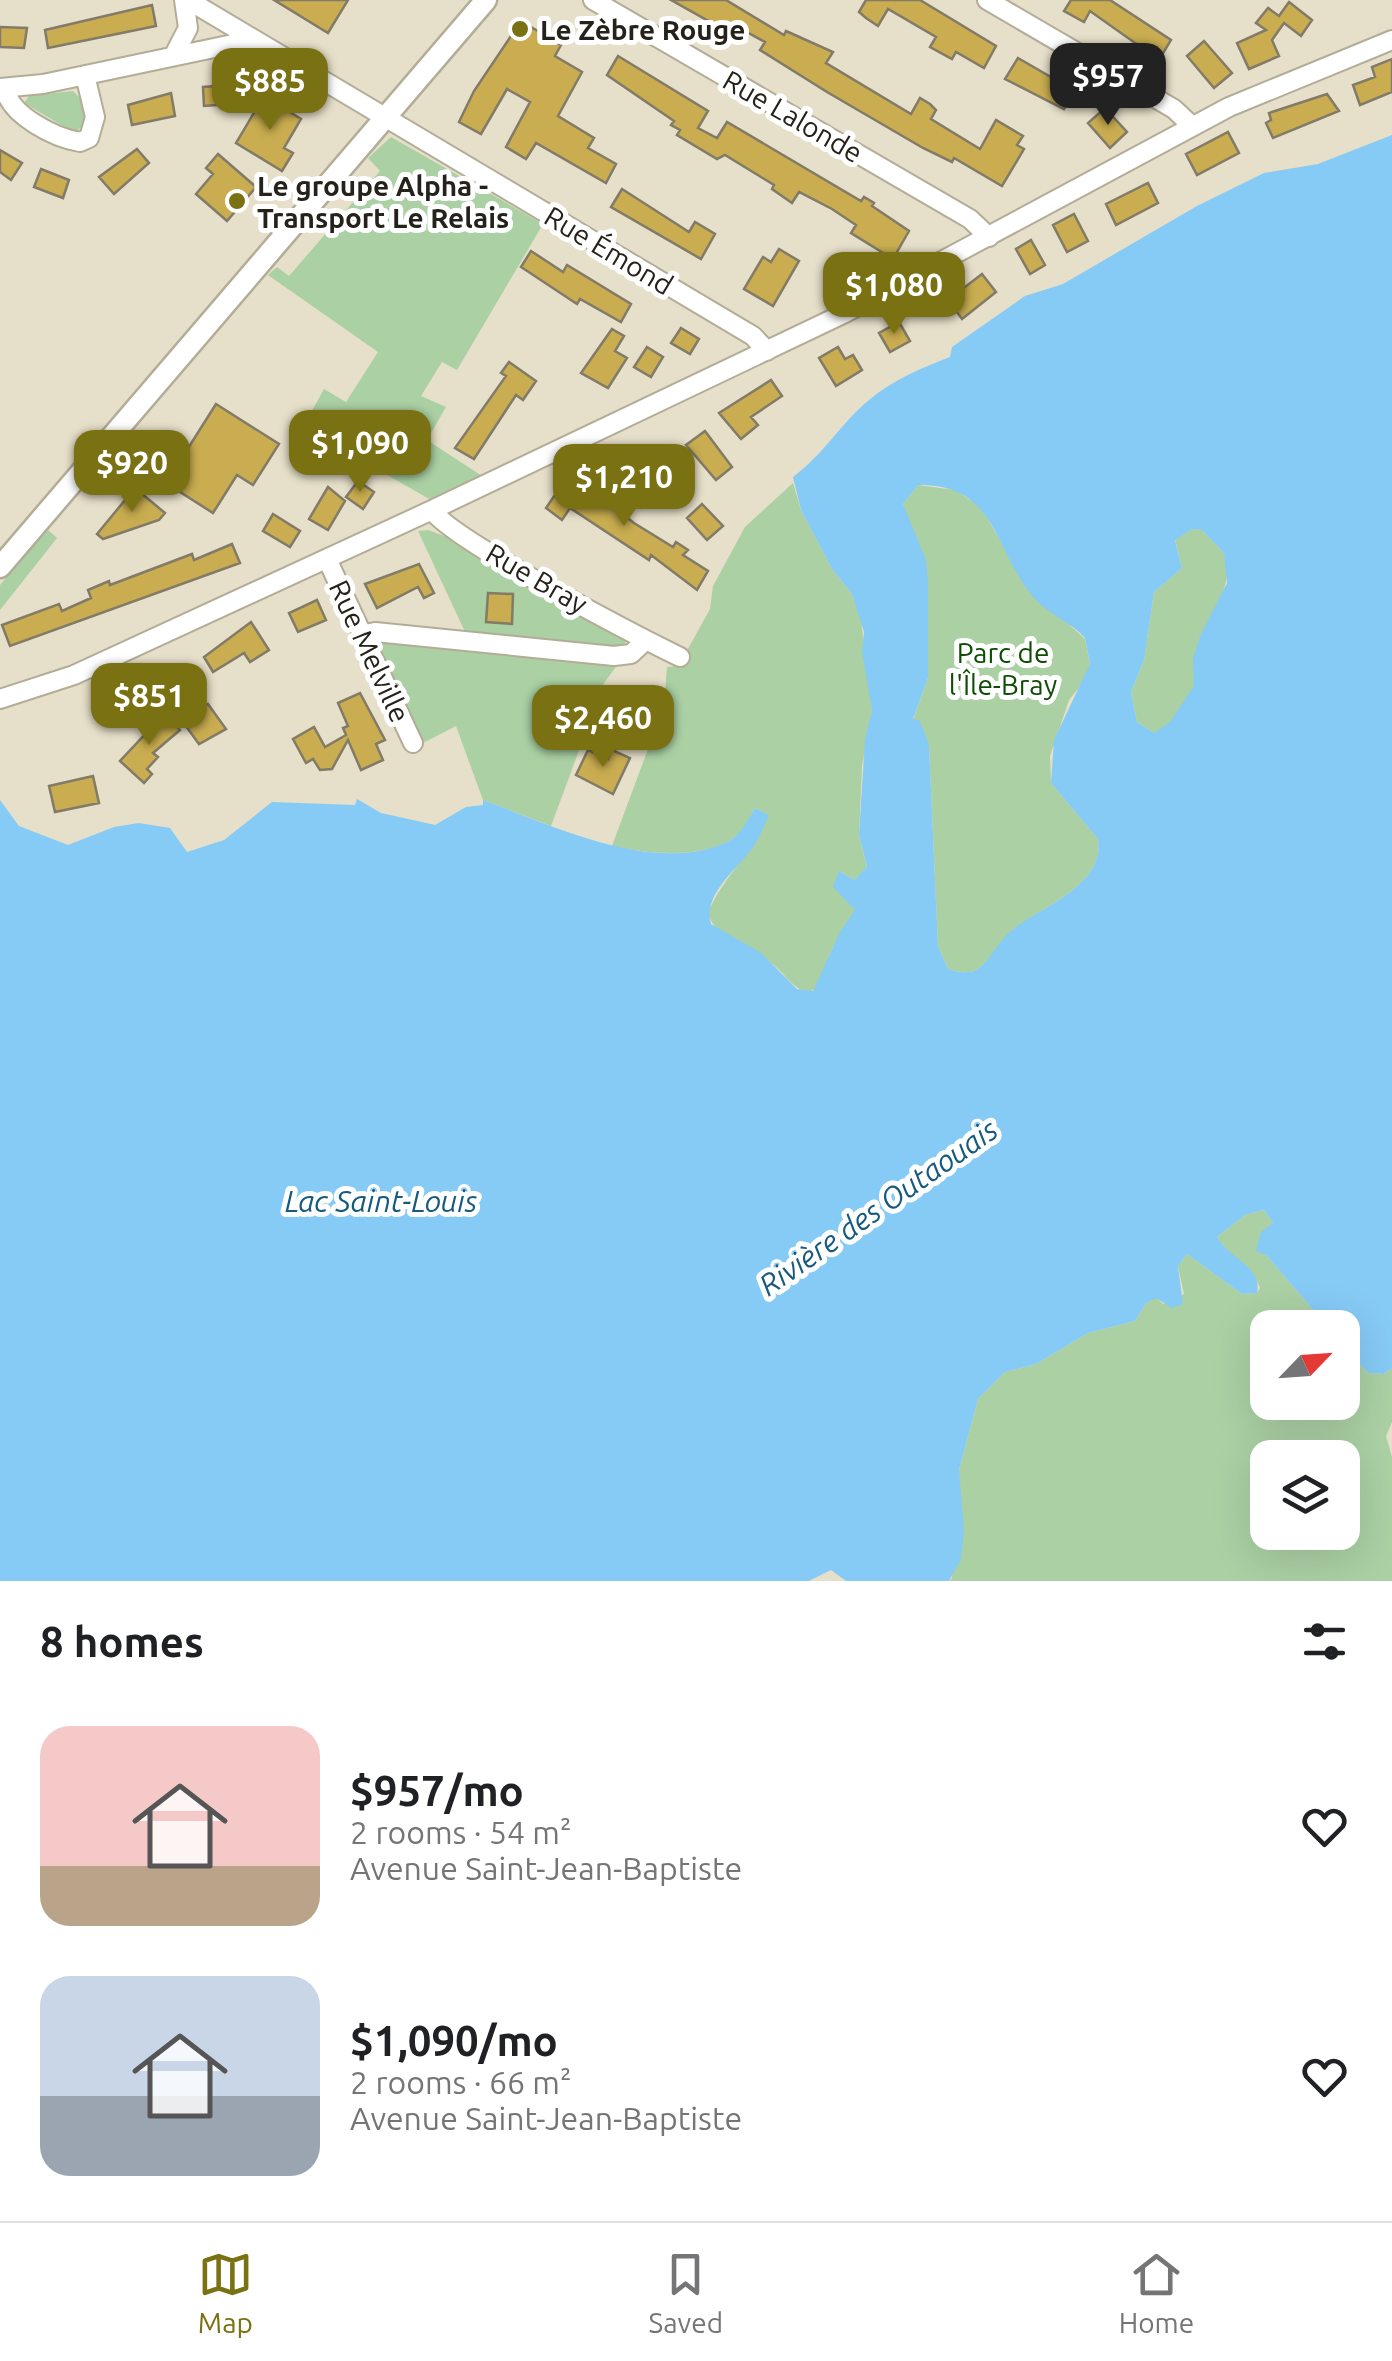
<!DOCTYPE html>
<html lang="en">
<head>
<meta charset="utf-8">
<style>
	:root { --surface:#fff; --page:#f2f2f2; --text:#202124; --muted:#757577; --line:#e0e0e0; --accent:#7a7113 }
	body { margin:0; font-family:Ubuntu,sans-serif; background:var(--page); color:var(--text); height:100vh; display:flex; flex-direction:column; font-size:38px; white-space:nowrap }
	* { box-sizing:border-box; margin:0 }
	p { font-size:32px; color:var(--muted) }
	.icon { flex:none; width:55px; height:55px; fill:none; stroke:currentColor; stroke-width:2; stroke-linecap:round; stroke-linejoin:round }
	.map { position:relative; height:1581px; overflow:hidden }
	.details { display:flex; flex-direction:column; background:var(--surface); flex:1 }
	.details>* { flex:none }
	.needle { width:65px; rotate:65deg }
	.fabs { position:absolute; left:1250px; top:1310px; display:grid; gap:20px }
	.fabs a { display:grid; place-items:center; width:110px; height:110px; border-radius:20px; background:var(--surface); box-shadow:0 10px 40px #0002; font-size:50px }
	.price { position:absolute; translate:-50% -85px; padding:0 22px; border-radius:20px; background:var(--accent); color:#fff; font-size:32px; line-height:65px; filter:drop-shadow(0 2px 5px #0008) }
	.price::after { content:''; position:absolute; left:50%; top:60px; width:30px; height:22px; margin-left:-15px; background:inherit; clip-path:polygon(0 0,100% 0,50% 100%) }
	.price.selected { background:#222; color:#fff }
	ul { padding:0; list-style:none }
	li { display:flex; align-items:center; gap:30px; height:250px; padding:0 40px }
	li span { display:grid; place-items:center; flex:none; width:280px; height:200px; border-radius:30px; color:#555 }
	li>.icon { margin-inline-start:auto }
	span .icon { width:120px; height:120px; fill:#fffc; stroke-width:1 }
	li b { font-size:42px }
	h2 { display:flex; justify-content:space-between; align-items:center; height:120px; padding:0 40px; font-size:42px }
	.dock { display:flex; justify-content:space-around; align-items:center; height:140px; border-top:2px solid var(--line); background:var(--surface); font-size:28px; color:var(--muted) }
	.dock a { display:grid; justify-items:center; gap:5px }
	.dock .selected { color:var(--accent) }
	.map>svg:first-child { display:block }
	.green { fill:#aad0a4; fill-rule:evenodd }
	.water { fill:#86caf6; fill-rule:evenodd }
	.building { fill:#c9ad50; stroke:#817b67; stroke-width:2.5 }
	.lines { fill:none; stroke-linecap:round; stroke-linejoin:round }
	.minor-casing { stroke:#b3ac97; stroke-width:22 }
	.major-casing { stroke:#b3ac97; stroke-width:25 }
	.minor { stroke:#fff; stroke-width:18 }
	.major { stroke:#fff; stroke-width:20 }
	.poi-dot { fill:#7a7113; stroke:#fff; stroke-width:4 }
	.labels { text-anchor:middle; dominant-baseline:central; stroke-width:10; stroke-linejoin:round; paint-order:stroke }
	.poi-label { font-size:28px; font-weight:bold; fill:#24221a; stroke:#fff; text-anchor:start }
	.street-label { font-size:28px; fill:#24221a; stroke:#fff }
	.park-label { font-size:28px; fill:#0e4d04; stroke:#fff }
	.water-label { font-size:30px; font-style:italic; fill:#175a7f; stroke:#fff }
</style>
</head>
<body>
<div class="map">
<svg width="1392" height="1581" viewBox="0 0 1392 1581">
	<rect width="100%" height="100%" fill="#e6dfc9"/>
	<path class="green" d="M73,91L81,99L86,122L75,133L24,103L29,96Z
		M391,137L543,224L457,370L442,362L421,396L446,407L427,440L482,476L431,500L303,427L324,389L346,402L378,352L268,275L277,267L289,276L380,171L368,158Z
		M793,483L801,510L832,569L852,594L861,620L872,710L862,766L859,835L867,868L854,880L839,871L847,901L856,910L832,949L818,987L807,993C790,986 784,972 770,962C748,946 716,940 708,913C723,876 755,852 768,815L755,808C750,817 745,828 737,835C711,860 645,854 612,846L664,706L667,667L678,666L683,658L710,609L713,586L745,527Z
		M918,485L955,490L981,507L1026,585L1085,639L1090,664L1085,680L1069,700L1050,756L1051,783L1098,839C1106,884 1043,905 1017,928C1004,939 989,960 979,968C971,975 956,972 948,969L938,946L929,745L913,720L928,678V614L903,504Z
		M1192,529L1202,530L1224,553C1238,589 1202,620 1195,655C1192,665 1197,677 1194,686C1190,701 1169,729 1154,733L1137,722L1131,692L1144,660L1154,592L1182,568L1175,539Z
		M48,530L57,538L0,610V585Z
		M428,530L455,540L626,639L618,664L604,683L551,826L483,800L456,726L419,745L373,640L466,634L418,531Z
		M1264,1210L1273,1223L1266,1255L1328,1327L1268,1328V1402H1342L1343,1346L1368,1373L1384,1374L1392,1368V1422L1386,1436L1392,1457V1581H949L952,1578L959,1470L978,1399L1005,1372L1036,1364L1088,1333L1135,1321L1146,1303L1156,1297L1163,1304L1184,1294L1178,1266L1187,1254L1242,1294L1257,1293L1260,1288C1251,1264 1228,1258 1217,1237L1245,1215ZM1268,1458H1342V1532H1268Z"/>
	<path class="water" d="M1392,135V1368L1384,1374L1368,1373L1343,1346L1342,1328L1328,1327L1266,1255L1256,1251L1261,1232L1273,1223L1264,1210L1245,1215L1217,1237C1228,1258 1263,1267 1257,1293L1242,1294L1187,1254L1178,1266L1183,1304L1172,1308L1156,1298L1146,1303L1135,1321L1088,1333L1036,1364L1005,1372L978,1399L959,1470L964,1531L961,1559L949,1581H846L831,1570L809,1581H0V800L19,826L68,845L114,827L139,823L170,828L187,852L224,840L272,802L355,805L357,799L381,813L435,825L466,807L483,805V800C551,825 652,875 725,843C740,837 747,821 755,808L769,815C764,825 761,835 755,844C740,868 702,893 711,924L761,953L797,989L813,991L840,932L855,910L833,887L839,871L854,880L867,867L859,835L865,740L872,710L862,652L864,632L852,594L832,569L801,510L793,477C824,454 842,422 869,400C893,380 923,367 950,357L952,347L1025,296L1063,284L1197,206L1264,173L1318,164ZM918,485C1000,484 993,554 1037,601C1050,615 1072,623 1085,638L1090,664L1054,740L1051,783L1098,839C1106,886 1037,908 1010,932C998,942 990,960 979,968C971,975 956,972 948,969L938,946L929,745L920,721L913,719L928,678V584L926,560L903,504ZM1192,529L1202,530L1224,553L1227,583L1201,634L1193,658L1194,686L1170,722L1154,733L1137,722L1131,692L1144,660L1154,592L1182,568L1175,540Z"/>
	<path class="building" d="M274,0H348L328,33Z
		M671,0H726L784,35L786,31L833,52L826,63L911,114L920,98L930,104L936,110L931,119L980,149L996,120L1023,136L1017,145L1024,149L1002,186L954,158L952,162L923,148L827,92L760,50L765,42L741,29L737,37Z
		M866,0H920L996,46L984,68L956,52L952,59L930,47L936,37L888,9L878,26L866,18L859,12Z
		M1071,0H1110L1171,40L1159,60L1090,11L1084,22L1064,11Z
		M1289,2L1312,20L1301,36L1284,23L1272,40L1279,56L1249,69L1237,43L1266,30L1256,23L1268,8L1279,16Z
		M152,5L156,26L48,48L45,30Z
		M521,21L561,45L555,56L582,72L558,116L594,138L588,148L616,164L606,183L536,143L526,159L506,147L530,102L507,89L481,134L459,122L474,91Z
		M0,27L27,28L24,48L0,47Z
		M1204,41L1232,73L1214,88L1187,56Z
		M618,56L708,111L698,128L717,138L727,122L861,201L864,197L874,203L872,206L909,231L893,259L851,233L856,225L832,209L799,192L792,203L772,189L774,185L725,155L717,159L677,135L680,130L671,125L674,121L607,75Z
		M1018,58L1075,91L1064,109L1005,79Z
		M1392,59V92L1360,105L1353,85L1375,77L1372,67Z
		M243,84L245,103L204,106L203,87Z
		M171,93L175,116L132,125L128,105Z
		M1327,94L1339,111L1273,138L1266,123L1271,120L1269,113Z
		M264,96L301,119L284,148L293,153L282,171L236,143Z
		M1105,108L1127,132L1110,148L1088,123Z
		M1228,132L1239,153L1197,175L1186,154Z
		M137,149L149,163L114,194L99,177Z
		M0,150L22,163L11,180L0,172Z
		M218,154L256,187L227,221L196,194L213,174L206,168Z
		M41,169L69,180L63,198L34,187Z
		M1148,183L1158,203L1116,225L1106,204Z
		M622,189L689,232L695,222L715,234L701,259L611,207Z
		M1074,214L1088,241L1067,252L1053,225Z
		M1031,240L1045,265L1030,274L1016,249Z
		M779,249L799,261L773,306L744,289L763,257L771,262Z
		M531,251L563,272L567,265L631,304L621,322L580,299L577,304L521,267Z
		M982,274L996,292L962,319L948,300Z
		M899,322L910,341L890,352L879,333Z
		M681,328L699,339L690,354L671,343Z
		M612,329L624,336L615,351L627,358L608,388L581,373Z
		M647,347L663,357L651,377L634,367Z
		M838,347L845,359L853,355L862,370L836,386L819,358Z
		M509,362L536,381L523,400L516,395L474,459L455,448L506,376L501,373Z
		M771,380L782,396L751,417L758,425L741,439L719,413Z
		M216,404L279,444L253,485L237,475L213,513L166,483Z
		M705,431L732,467L716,480L686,445Z
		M570,473L634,523L673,547L676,542L688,550L683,555L708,571L697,590L651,555L649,560L570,508L562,520L546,508Z
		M358,481L374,492L363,509L346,497Z
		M328,487L345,501L328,530L309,519Z
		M135,488L165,513L159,520L103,539L97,534Z
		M702,504L723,526L707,540L687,518Z
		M273,514L300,531L290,547L263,531Z
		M232,544L240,563L10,646L2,625L59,604L62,611L91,598L88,590L109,581L110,585L192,554L194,560Z
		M419,564L434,593L424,598L418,587L377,608L365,584Z
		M488,593L513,594L512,624L486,622Z
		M317,600L326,620L298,632L289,613Z
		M251,622L269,650L250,662L244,653L213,672L204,657Z
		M360,693L385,740L376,744L383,760L361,770L348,740L332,769L320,770L313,759L306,763L293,739L314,727L325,747L346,735L343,728L348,726L338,703Z
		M208,704L226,729L199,744L183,722Z
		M165,713L180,730L153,753L158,757L147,769L152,774L144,783L120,761Z
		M588,750L608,759L612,750L630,758L613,794L576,775Z
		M93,776L99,803L55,812L49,786Z"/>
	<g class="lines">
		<defs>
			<path id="minor" d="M188,0L753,336L767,351
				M593,0L970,219L989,237
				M987,0L1174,109L1191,125
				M174,55L188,28L184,0
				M0,88L43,84L252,40
				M5,88C9,115 55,138 80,142L89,138L95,117L85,75
				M432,510C450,539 639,637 680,657
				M327,559L413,743
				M362,635L375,632L614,656L631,654L646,640
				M0,699L74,675L432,510L843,314L1229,107L1392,40"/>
			<path id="major" d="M0,567L486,0"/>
		</defs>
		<use href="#minor" class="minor-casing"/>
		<use href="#major" class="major-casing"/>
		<use href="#minor" class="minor"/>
		<use href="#major" class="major"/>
	</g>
	<g class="poi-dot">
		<circle cx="520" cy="29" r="10"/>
		<circle cx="237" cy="201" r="10"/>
	</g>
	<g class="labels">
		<g class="poi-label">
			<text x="540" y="29">Le Zèbre Rouge</text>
			<text x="257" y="185">Le groupe Alpha -<tspan x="257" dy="32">Transport Le Relais</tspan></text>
		</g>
		<g class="street-label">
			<text transform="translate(793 116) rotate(30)">Rue Lalonde</text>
			<text transform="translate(609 250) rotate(31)">Rue Émond</text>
			<text transform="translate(537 578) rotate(30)">Rue Bray</text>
			<text transform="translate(370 651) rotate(65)">Rue Melville</text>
		</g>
		<g class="park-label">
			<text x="1003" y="652">Parc de<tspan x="1003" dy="32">l'Île-Bray</tspan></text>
		</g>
		<g class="water-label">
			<text x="381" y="1201">Lac Saint-Louis</text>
			<text transform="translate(878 1207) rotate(-35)">Rivière des Outaouais</text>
		</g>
	</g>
</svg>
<div class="fabs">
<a><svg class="needle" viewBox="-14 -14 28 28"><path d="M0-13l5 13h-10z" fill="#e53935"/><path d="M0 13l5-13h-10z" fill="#757577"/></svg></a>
<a><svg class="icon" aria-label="layers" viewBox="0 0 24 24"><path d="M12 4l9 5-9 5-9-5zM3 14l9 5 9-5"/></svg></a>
</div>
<b class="price selected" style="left:1108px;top:128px">$957</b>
<b class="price" style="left:270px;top:133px">$885</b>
<b class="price" style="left:894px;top:337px">$1,080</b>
<b class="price" style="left:360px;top:495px">$1,090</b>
<b class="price" style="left:132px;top:515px">$920</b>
<b class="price" style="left:624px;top:529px">$1,210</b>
<b class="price" style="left:149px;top:748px">$851</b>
<b class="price" style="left:603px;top:770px">$2,460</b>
</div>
<section class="details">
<h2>8 homes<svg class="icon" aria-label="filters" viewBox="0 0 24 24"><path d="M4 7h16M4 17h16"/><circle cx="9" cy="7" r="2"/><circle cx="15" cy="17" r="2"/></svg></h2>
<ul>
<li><span style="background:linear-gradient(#f6c9c9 70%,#b9a48a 0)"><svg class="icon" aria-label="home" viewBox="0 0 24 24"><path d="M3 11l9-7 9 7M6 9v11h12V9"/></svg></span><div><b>$957/mo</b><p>2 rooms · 54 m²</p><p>Avenue Saint-Jean-Baptiste</p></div><svg class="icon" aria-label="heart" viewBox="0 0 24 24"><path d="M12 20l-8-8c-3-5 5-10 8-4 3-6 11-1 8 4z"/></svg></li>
<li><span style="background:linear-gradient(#c9d6e8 60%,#9aa5b1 0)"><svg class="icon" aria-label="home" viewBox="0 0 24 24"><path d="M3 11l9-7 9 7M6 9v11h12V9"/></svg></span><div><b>$1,090/mo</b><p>2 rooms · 66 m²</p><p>Avenue Saint-Jean-Baptiste</p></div><svg class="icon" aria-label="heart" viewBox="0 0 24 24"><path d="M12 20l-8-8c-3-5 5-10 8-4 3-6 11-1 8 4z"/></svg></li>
</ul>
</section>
<nav class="dock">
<a class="selected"><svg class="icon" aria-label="map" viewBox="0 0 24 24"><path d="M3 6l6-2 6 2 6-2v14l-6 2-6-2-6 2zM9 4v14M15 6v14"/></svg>Map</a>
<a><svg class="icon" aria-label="saved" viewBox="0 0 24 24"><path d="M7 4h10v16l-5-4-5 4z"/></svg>Saved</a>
<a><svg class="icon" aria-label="home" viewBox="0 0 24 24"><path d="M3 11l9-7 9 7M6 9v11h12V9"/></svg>Home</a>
</nav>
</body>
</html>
